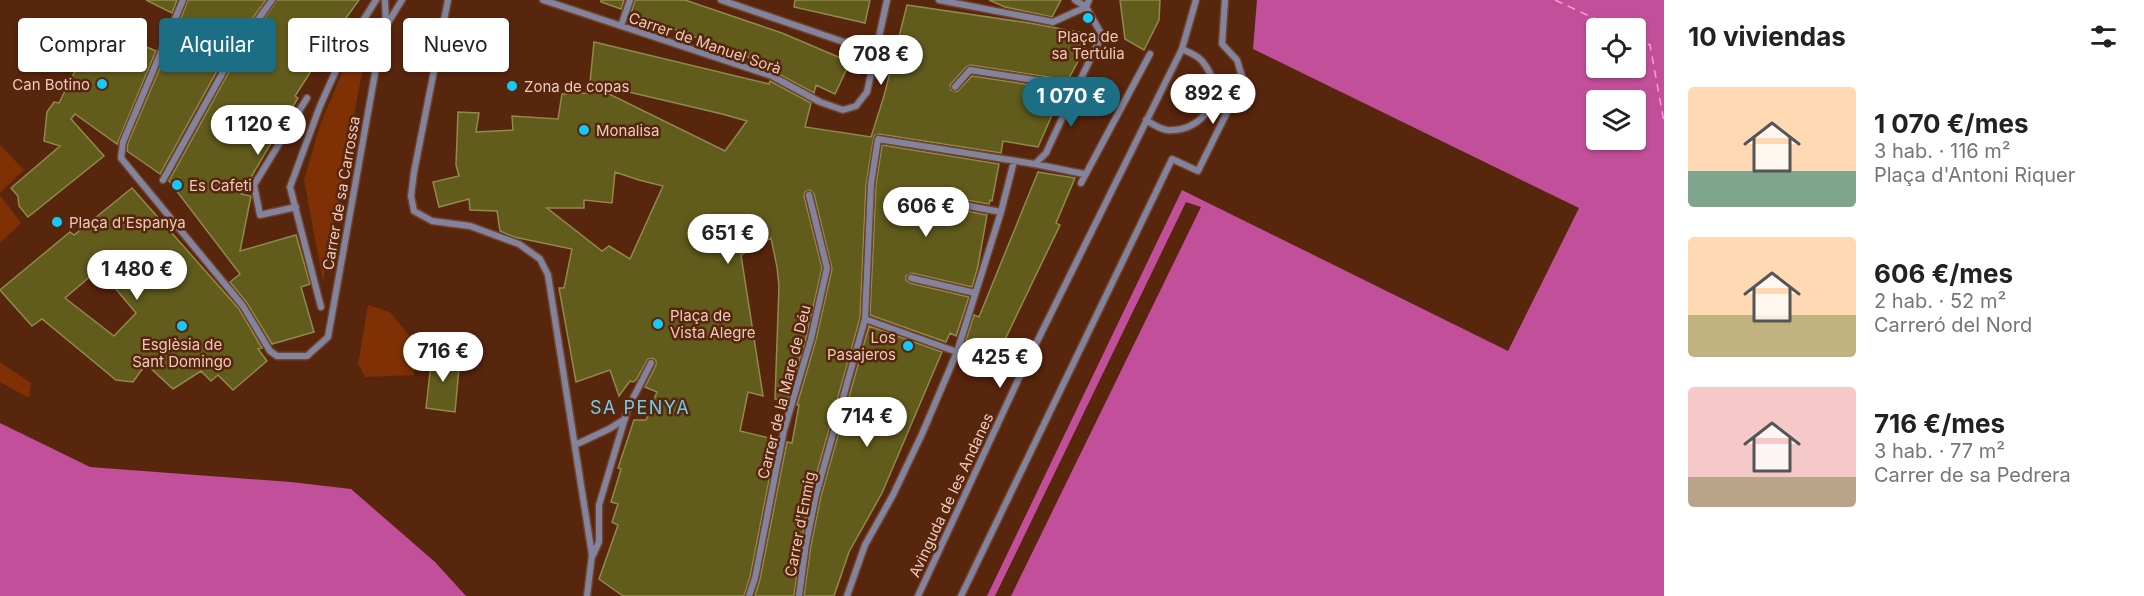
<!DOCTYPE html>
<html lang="es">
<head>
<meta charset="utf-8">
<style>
	:root { --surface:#fff; --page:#f2f2f2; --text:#222; --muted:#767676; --accent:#1b6e84 }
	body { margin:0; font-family:Inter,sans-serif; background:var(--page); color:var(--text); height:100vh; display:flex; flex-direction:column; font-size:22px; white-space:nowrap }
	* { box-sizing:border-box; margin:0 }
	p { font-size:20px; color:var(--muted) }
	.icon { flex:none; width:33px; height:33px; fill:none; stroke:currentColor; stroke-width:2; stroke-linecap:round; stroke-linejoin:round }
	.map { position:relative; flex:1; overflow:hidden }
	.drawer { display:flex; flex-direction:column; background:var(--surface); width:480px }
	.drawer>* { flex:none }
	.hud { position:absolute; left:18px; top:18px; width:570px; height:54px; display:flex; gap:12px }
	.controls { position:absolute; left:1586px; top:18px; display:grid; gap:12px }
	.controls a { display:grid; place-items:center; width:60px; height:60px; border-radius:6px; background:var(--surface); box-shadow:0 2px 4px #0004; font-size:30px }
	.price { position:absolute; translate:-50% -51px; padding:0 14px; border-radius:21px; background:#fff; color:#222; font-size:20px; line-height:39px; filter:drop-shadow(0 2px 3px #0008) }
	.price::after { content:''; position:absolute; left:50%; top:36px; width:18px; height:14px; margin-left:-9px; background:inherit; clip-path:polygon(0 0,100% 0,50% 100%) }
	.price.on { background:var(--accent); color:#fff }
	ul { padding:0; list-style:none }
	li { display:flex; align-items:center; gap:18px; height:150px; padding:0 24px }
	li span { display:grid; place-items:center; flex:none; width:168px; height:120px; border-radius:6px; color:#555 }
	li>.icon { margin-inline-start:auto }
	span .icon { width:72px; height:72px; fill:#fffc; stroke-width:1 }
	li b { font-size:26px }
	h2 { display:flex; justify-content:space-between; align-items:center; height:72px; padding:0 24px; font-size:26px }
	.pill { padding:0 21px; border-radius:6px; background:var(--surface); box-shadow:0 2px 4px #0004; font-size:21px; line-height:54px }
	.pill.on { background:var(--accent); color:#fff }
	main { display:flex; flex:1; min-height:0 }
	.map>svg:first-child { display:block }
	.green { fill:#7f3105 }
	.water { fill:#c24f99; fill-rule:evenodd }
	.pier { fill:#58250d }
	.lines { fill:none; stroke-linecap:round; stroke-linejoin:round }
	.ferry { stroke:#f59fd2; stroke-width:1.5; stroke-dasharray:8 6; stroke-linecap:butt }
	.building { fill:#615b1c; stroke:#908a4d; stroke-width:1.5; fill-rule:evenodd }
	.street-casing { stroke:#73432d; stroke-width:9 }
	.street { stroke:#82839c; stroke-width:6 }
	.poi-dot { fill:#13cafb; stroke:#58250d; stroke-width:2 }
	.labels { text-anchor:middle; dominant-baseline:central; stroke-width:5; stroke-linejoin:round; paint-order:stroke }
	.poi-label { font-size:15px; fill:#eccbbd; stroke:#58250d; text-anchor:start }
	.street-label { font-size:15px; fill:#eccbbd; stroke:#58250d }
	.quarter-label { font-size:18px; letter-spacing:1.5px; fill:#70cdee; stroke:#58250d }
</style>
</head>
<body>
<main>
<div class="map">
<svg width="1664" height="596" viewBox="0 0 1664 596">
	<rect width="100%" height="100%" fill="#58250d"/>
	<path class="green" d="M371,25L323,281L304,180L320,125L344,68Z
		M0,145L24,170L0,193Z
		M0,195L21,223L0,243Z
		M368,305L390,312L412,339L414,375L365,377L358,364Z
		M0,362L31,383L29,398L0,382Z"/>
	<path class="water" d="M1257,0H1664V596H987L1182,190L1508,351L1579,208L1253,49ZM1596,28H1635V68H1596ZM1596,100H1635V140H1596Z
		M0,423L90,467L291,482L351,489L435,562L466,596H0Z"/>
	<path class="pier" d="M1186,202L1201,207L1011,596H995Z"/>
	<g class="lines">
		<path class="ferry" d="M1555,0L1615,28
			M1635,38L1650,45L1664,122"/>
	</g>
	<path class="building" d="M146,0H177L172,13Z
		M188,0H266L227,53L160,174L127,151L128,143L165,56L171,58L181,18Z
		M277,0H359L343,22L345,23L335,38L332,37L306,79L295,96L298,98L241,194L251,196L240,251L296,235L310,284L301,287L314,332L272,344L247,303L230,282L240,274L169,181L236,59Z
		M601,0H624L621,9L601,2Z
		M635,0H685L782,33L850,62L835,94L816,85L814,93L773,71L774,67L631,13Z
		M795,0H870L865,23L794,7Z
		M989,0H1061L1052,17L1005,7Z
		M1120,0H1160L1159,20L1144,50L1125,39Z
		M907,5L1029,23L1090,34L1083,52L1068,80L970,65L966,67L950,85L951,90L957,92L972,76L1063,90L1038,147L1003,141L1001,153L879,134L874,136L866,184L860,318L811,494L801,543L794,596H755L760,579L787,442L792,443L799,405H797L816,340L832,269L814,194L810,190L805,192L804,196L822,268L806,338L787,402L775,399L779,286L777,267L771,238L741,255L763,396L748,392L740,431L777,440L750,577L744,596H623L599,579L618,525L612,522L618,504L611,502L621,469L618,468L634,420H646L657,392L645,387L656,365V361L653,358L648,359L636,380L633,382L630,381L619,396L610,370L576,382L559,288H564L572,249L514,237L500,231L497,211L470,210L469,199L439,207L433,182L459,176L456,165L458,112L479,113L476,132L513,130L512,116L558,119L562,94L589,93L594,42L769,84L770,81L811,103L805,127L871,137L884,96ZM612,88L722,114L747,121L725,151L609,94ZM615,172L639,180L663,186L630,259L609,246L602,251L547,208H584V200L612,203Z
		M137,43L156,51L117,144L75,114L71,119L104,156L28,217L19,206L18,196L11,188L60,146L44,141L47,112L54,102L59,103L86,49L126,67Z
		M882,145L999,164L992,201L990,200L989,204L921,192L915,195V199L919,202L987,215L978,266L972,287L912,273L906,276V280L910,283L969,297L956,336L950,333L946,342L870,315L876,185Z
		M1038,172L1075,178L1056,223L1060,225L999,352L966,340L974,315L979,317Z
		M132,188L239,309L262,348L258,349L267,361L233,390L218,375L211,381L201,371L173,389L146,364L133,382L116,380L42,319L32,326L0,290L70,232L74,235ZM99,269L136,313L114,336L65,298Z
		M869,326L942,352L882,493L849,552L834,596H804L811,545L821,496Z
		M432,355L460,357L455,412L426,408Z"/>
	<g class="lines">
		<defs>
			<path id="street" d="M183,0L123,142L121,158L243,306L270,351L277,356H307L328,337L379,51L386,26L402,0
				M385,0L386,25
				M448,0L414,172L411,196L414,211L432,221L470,226L519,244L540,259L548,275L592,555L587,596
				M543,0L772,76L820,102L843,110L856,106L867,92L887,0
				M721,0L876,53
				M939,0L1053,22L1086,7L1089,0
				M621,26L630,0
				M955,87L970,70L1067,85L1072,97L1046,153L1035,164
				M1072,97L1102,35L1086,7L1075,0
				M1146,120C1152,124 1160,129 1167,130C1206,133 1228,91 1202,61C1197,55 1188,52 1182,49
				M163,180L232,56L272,0
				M1081,183L1150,54
				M920,197L1001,212
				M296,207L260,215L254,185L307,98
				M911,278L975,293
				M321,307L290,187L320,106L346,48L376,0
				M865,319L957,352L999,370
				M575,445L609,429L625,419
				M593,555L599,542V505L625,418L628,408L651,363
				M749,596L755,578L784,430L811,339L827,268L809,195
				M799,596L806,544L816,495L865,319L871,184L878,139L1035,164L1084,174
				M847,596L865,545L893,495L922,434L957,352L1001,212L1014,161
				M918,596L1019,378L1182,49L1196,0
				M961,596L1172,159L1198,171L1243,80L1237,60L1222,44L1225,0"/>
		</defs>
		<use href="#street" class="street-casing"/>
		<use href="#street" class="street"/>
	</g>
	<g class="poi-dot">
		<circle cx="1088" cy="18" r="6"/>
		<circle cx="102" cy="84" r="6"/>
		<circle cx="512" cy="86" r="6"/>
		<circle cx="584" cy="130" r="6"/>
		<circle cx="177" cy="185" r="6"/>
		<circle cx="57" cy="222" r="6"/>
		<circle cx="658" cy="324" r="6"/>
		<circle cx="182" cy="326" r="6"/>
		<circle cx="908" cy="346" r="6"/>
	</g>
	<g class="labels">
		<g class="poi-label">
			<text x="1088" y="36" text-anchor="middle">Plaça de<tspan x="1088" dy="17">sa Tertúlia</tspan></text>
			<text x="90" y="84" text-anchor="end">Can Botino</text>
			<text x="524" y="86">Zona de copas</text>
			<text x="596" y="130">Monalisa</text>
			<text x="189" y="185">Es Cafeti</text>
			<text x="69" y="222">Plaça d'Espanya</text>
			<text x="670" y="315">Plaça de<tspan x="670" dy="17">Vista Alegre</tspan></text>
			<text x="896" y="337" text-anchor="end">Los<tspan x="896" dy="17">Pasajeros</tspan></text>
			<text x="182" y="344" text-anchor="middle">Esglèsia de<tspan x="182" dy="17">Sant Domingo</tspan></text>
		</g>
		<g class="street-label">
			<text transform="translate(705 43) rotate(19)">Carrer de Manuel Sorà</text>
			<text transform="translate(341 193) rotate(-80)">Carrer de sa Carrossa</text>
			<text transform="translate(784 392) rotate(-76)">Carrer de la Mare de Déu</text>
			<text transform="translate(951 495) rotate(-65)">Avinguda de les Andanes</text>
			<text transform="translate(800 524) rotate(-79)">Carrer d'Enmig</text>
		</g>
		<g class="quarter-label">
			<text x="640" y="407">SA PENYA</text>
		</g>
	</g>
</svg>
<div class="controls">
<a><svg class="icon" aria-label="locate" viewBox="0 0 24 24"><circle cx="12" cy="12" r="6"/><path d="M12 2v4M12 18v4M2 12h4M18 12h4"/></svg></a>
<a><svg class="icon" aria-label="layers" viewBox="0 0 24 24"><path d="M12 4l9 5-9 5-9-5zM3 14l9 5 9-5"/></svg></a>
</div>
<b class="price" style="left:881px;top:86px">708 €</b>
<b class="price" style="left:1213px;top:125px">892 €</b>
<b class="price on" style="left:1071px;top:128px">1 070 €</b>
<b class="price" style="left:258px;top:156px">1 120 €</b>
<b class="price" style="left:926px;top:238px">606 €</b>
<b class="price" style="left:728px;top:265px">651 €</b>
<b class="price" style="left:137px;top:301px">1 480 €</b>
<b class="price" style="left:443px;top:383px">716 €</b>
<b class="price" style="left:1000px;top:389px">425 €</b>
<b class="price" style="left:867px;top:448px">714 €</b>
<div class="hud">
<a class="pill">Comprar</a>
<a class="pill on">Alquilar</a>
<a class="pill">Filtros</a>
<a class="pill">Nuevo</a>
</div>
</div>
<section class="drawer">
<h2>10 viviendas<svg class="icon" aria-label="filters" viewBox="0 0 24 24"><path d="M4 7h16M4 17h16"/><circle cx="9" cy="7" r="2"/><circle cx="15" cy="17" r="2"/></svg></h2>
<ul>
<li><span style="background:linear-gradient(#ffd9b3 70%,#7fa58c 0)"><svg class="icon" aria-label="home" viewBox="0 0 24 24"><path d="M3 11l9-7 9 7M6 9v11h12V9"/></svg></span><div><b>1 070 €/mes</b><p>3 hab. · 116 m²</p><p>Plaça d'Antoni Riquer</p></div></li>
<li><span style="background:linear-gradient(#ffd9b3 65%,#c2b280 0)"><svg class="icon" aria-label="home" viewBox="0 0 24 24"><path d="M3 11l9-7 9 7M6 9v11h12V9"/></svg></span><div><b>606 €/mes</b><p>2 hab. · 52 m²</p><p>Carreró del Nord</p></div></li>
<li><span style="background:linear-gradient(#f6c9c9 75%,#b9a48a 0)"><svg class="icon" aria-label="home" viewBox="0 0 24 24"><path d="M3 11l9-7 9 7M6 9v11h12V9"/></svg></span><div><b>716 €/mes</b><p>3 hab. · 77 m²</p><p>Carrer de sa Pedrera</p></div></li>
</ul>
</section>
</main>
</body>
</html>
